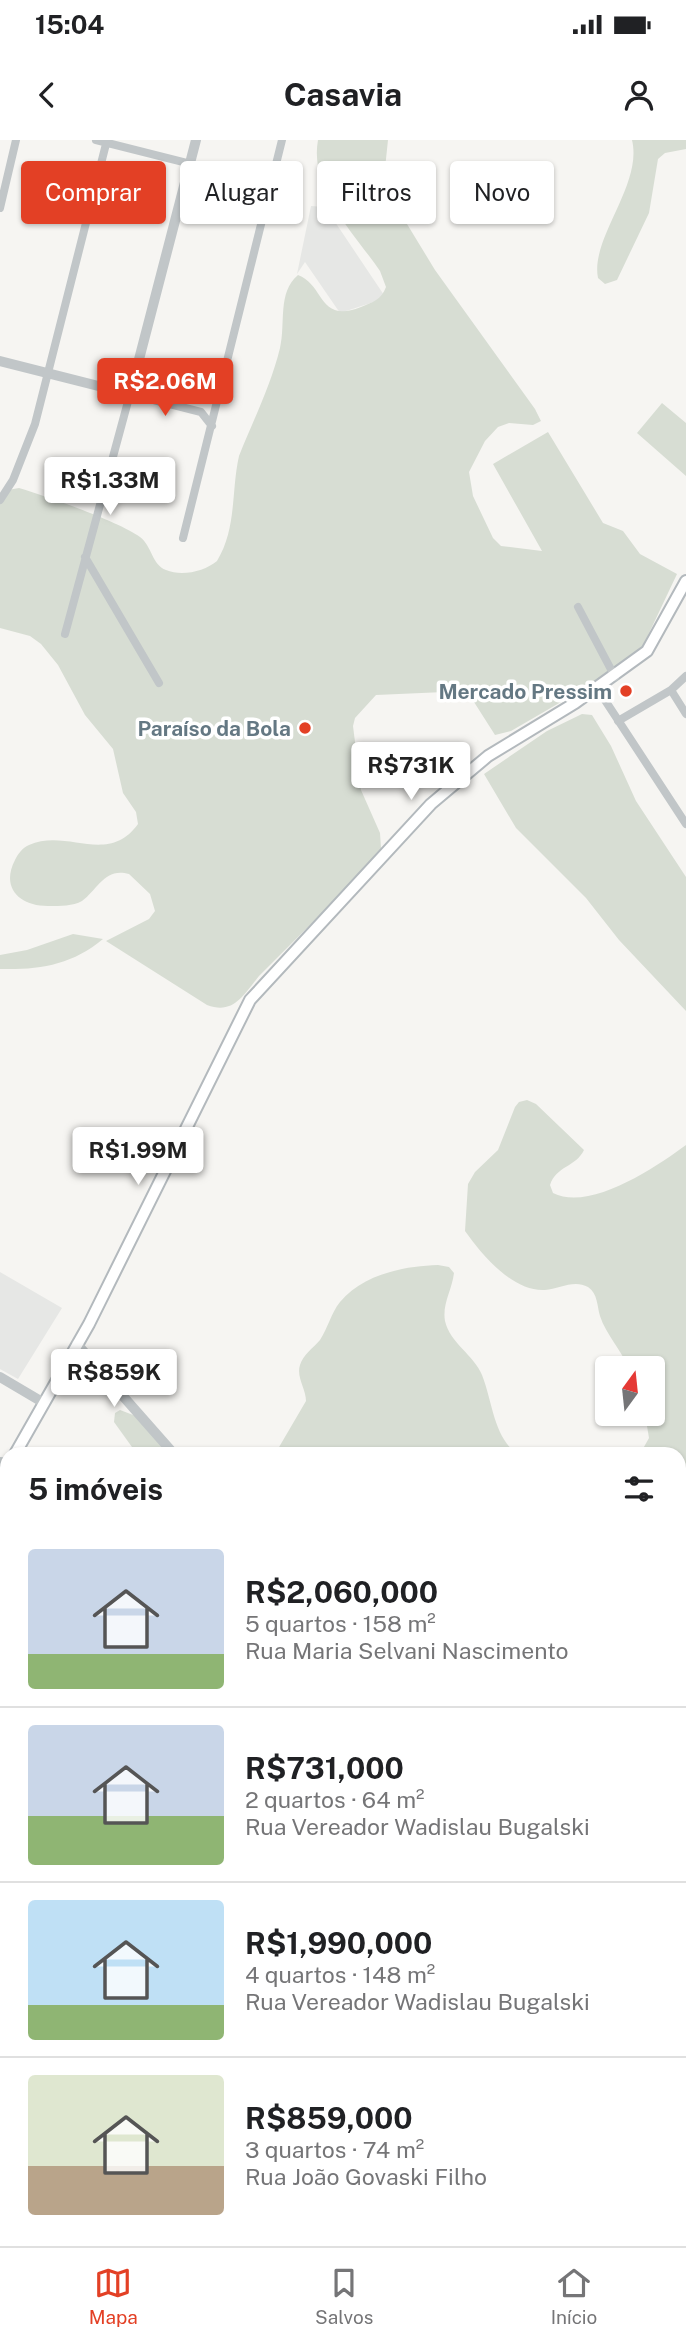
<!DOCTYPE html>
<html lang="pt">
<head>
<meta charset="utf-8">
<style>
	:root { --surface:#fff; --page:#f6f6f6; --text:#202124; --muted:#757577; --line:#e0e0e0; --accent:#e34025 }
	body { margin:0; font-family:"Public Sans",sans-serif; background:var(--page); color:var(--text); height:100vh; display:flex; flex-direction:column; font-size:26px; white-space:nowrap }
	* { box-sizing:border-box; margin:0 }
	p { font-size:23px; color:var(--muted) }
	.icon { flex:none; width:38px; height:38px; fill:none; stroke:currentColor; stroke-width:2; stroke-linecap:round; stroke-linejoin:round }
	.map { position:relative; flex:1; overflow:hidden }
	.details { position:absolute; left:0px; top:1307px; width:686px; height:800px; display:flex; flex-direction:column; background:var(--surface); border-radius:21px 21px 0 0; box-shadow:0 2px 5px #0004 }
	.details>* { flex:none }
	.hud { position:absolute; left:21px; top:21px; width:644px; height:63px; display:flex; gap:14px }
	.needle { width:46px; rotate:15deg }
	.buttons { position:absolute; left:595px; top:1216px; display:grid; gap:14px }
	.buttons a { display:grid; place-items:center; width:70px; height:70px; border-radius:7px; background:var(--surface); box-shadow:0 2px 5px #0004; font-size:35px }
	.price { position:absolute; translate:-50% -60px; padding:0 16px; border-radius:7px; background:#fff; color:#222; font-size:23px; line-height:46px; filter:drop-shadow(0 2px 4px #0008) }
	.price::after { content:''; position:absolute; left:50%; top:42px; width:21px; height:16px; margin-left:-10px; background:inherit; clip-path:polygon(0 0,100% 0,50% 100%) }
	.price.current { background:var(--accent); color:#fff }
	ul { padding:0; list-style:none }
	li { display:flex; align-items:center; gap:21px; height:175px; padding:0 28px }
	li+li { border-top:2px solid var(--line) }
	li span { display:grid; place-items:center; flex:none; width:196px; height:140px; border-radius:7px; color:#555 }
	li>.icon { margin-inline-start:auto }
	span .icon { width:84px; height:84px; fill:#fffc; stroke-width:1 }
	li b { font-size:30px }
	h2 { display:flex; justify-content:space-between; align-items:center; height:84px; padding:0 28px; font-size:30px }
	.chip { padding:0 24px; border-radius:7px; background:var(--surface); box-shadow:0 2px 5px #0004; font-size:24px; line-height:63px }
	.chip.current { background:var(--accent); color:#fff }
	.status { display:flex; justify-content:space-between; align-items:center; height:49px; padding:0 35px; background:var(--surface); direction:ltr }
	.status svg { height:19px; fill:currentColor }
	header { display:flex; justify-content:space-between; align-items:center; height:91px; padding:0 28px; background:var(--surface); font-size:32px; font-weight:700 }
	.tabs { display:flex; justify-content:space-around; align-items:center; height:98px; border-top:2px solid var(--line); background:var(--surface); font-size:19px; color:var(--muted) }
	.tabs a { display:grid; justify-items:center; gap:4px }
	.tabs .current { color:var(--accent) }
	.map>svg:first-child { display:block }
	.built { fill:#e6e7e5 }
	.green { fill:#d7ddd3 }
	.water { fill:#b6c5c7 }
	.lines { fill:none; stroke-linecap:round; stroke-linejoin:round }
	.stream { stroke:#b6c5c7; stroke-width:2.5 }
	.secondary-casing { stroke:#b3b9bd; stroke-width:14 }
	.minor { stroke:#c1c6c8; stroke-width:8 }
	.tertiary { stroke:#c1c6c8; stroke-width:10 }
	.secondary { stroke:#fff; stroke-width:10 }
	.poi-dot { fill:#e34025; stroke:#fff; stroke-width:2.5 }
	.labels { text-anchor:middle; dominant-baseline:central; stroke-width:7; stroke-linejoin:round; paint-order:stroke }
	.poi-label { font-size:21px; font-weight:bold; fill:#647883; stroke:#fff; text-anchor:end }
</style>
</head>
<body>
<div class="status"><b>15:04</b><svg viewBox="0 0 49 12"><path d="M0 12V9h3v3zM5 12V6h3v6zM10 12V3h3v9zM15 12V0h3v12zM26 1h20v11H26zM47 4h2v5h-2z"/></svg></div>
<header><svg class="icon" aria-label="back" viewBox="0 0 24 24"><path d="M15 5l-7 7 7 7"/></svg>Casavia<svg class="icon" aria-label="person" viewBox="0 0 24 24"><circle cx="12" cy="8" r="4"/><path d="M4 21q1-7 8-7t8 7"/></svg></header>
<div class="map">
<svg width="686" height="2106" viewBox="0 0 686 2106">
	<rect width="100%" height="100%" fill="#f6f5f2"/>
	<path class="built" d="M311,66L325,67L386,158L340,173L305,122L297,134Z
		M0,1132L62,1168L18,1239L0,1229Z"/>
	<path class="green" d="M318,0H388L384,38L393,61L435,130L535,269L541,281L533,285L509,283L498,287L485,301L469,332L473,356L493,398L501,406L542,411L493,324L548,292L603,383L623,391L640,414L677,434L641,510L604,537L511,591L495,595L467,551L376,555L355,578L353,586L361,650L380,693L381,708L372,723L259,836C243,856 233,875 207,865L106,801L149,779L155,771L150,754L129,734C105,727 98,749 82,761C73,766 60,766 50,766C21,767 0,749 15,720C18,714 22,708 29,705C67,688 108,726 138,684L136,672L123,653L113,609L85,575L58,525L41,504L30,496L0,488V358L8,350L19,348C48,357 118,381 140,397C152,406 152,425 166,430C182,437 205,431 217,421C237,388 231,351 239,316C253,281 271,245 280,208C286,183 277,153 298,135C325,145 318,184 361,167C373,162 381,160 386,147L380,131C354,93 309,49 318,0Z
		M632,0H686V9L665,13L658,19L649,73L617,140L605,144L598,138C590,98 643,45 632,0Z
		M662,263L686,283V336L637,293Z
		M582,574L592,575L611,606L636,661L686,737V871L619,800L586,758L516,688L484,634L547,591Z
		M73,794L103,799C72,825 39,830 0,829V815L27,810Z
		M527,960L536,964L584,1010C576,1027 556,1026 550,1045L553,1053C590,1072 656,1027 686,1005V1335L679,1337V1314H640L649,1298L645,1274H653V1228H628C622,1210 606,1195 600,1176C597,1166 598,1154 588,1147C574,1139 559,1149 545,1150C513,1152 482,1115 465,1091L468,1044L475,1032L498,1010L515,967L519,962Z
		M438,1125L449,1127L454,1133C452,1150 442,1164 445,1181C450,1203 474,1215 482,1235C493,1263 493,1295 517,1314H275L306,1261C306,1249 296,1237 300,1225C303,1215 313,1208 320,1200C328,1188 331,1173 340,1162C363,1134 405,1126 438,1125Z
		M120,1270L141,1278L175,1314H137L114,1282L115,1273Z
		M679,1406H686V1553L679,1543Z
		M7,1616V2009L0,2001V1765C13,1745 0,1661 0,1633L2,1623Z
		M679,1821H686V2106H227L233,2100H679Z
		M37,2100H119L124,2106H37Z"/>
	<path class="water" d="M679,1543L686,1553V1821H679Z
		M119,2100H233L227,2106H124Z"/>
	<g class="lines">
		<path class="stream" d="M0,1828L7,1834
			M0,1937L7,1917
			M0,1986L7,1992"/>
		<defs>
			<path id="secondary" d="M15,1314L89,1184L250,860L431,664L488,616L575,563L647,511L686,441
				M0,1337L7,1328
				M0,2021L5,2027L7,2039
				M0,2071L7,2058"/>
		</defs>
		<use href="#secondary" class="secondary-casing"/>
		<path class="minor" d="M96,0L270,44
			M0,68L16,0
			M0,360L13,340L35,284L107,0
			M183,398L282,0
			M85,417L159,543
			M578,467L615,537
			M65,494L130,254L201,272L212,286
			M597,548L686,684
			M671,550L686,574
			M618,581L671,550L686,536
			M0,1748H7"/>
		<path class="tertiary" d="M0,221L130,254L196,0
			M77,1204L174,1314
			M0,1237L44,1263
			M0,1322L7,1323
			M679,1352L686,1350"/>
		<use href="#secondary" class="secondary"/>
	</g>
	<g class="poi-dot">
		<circle cx="626" cy="551" r="7"/>
		<circle cx="305" cy="588" r="7"/>
	</g>
	<g class="labels">
		<g class="poi-label">
			<text x="612" y="551">Mercado Pressim</text>
			<text x="291" y="588">Paraíso da Bola</text>
		</g>
	</g>
</svg>
<div class="buttons">
<a><svg class="needle" viewBox="-14 -14 28 28"><path d="M0-13l5 13h-10z" fill="#e53935"/><path d="M0 13l5-13h-10z" fill="#757577"/></svg></a>
</div>
<b class="price current" style="left:165px;top:278px">R$2.06M</b>
<b class="price" style="left:110px;top:377px">R$1.33M</b>
<b class="price" style="left:411px;top:662px">R$731K</b>
<b class="price" style="left:138px;top:1047px">R$1.99M</b>
<b class="price" style="left:114px;top:1269px">R$859K</b>
<div class="hud">
<a class="chip current">Comprar</a>
<a class="chip">Alugar</a>
<a class="chip">Filtros</a>
<a class="chip">Novo</a>
</div>
<section class="details">
<h2>5 imóveis<svg class="icon" aria-label="filters" viewBox="0 0 24 24"><path d="M4 7h16M4 17h16"/><circle cx="9" cy="7" r="2"/><circle cx="15" cy="17" r="2"/></svg></h2>
<ul>
<li><span style="background:linear-gradient(#c9d6e8 75%,#8fb573 0)"><svg class="icon" aria-label="home" viewBox="0 0 24 24"><path d="M3 11l9-7 9 7M6 9v11h12V9"/></svg></span><div><b>R$2,060,000</b><p>5 quartos · 158 m²</p><p>Rua Maria Selvani Nascimento</p></div></li>
<li><span style="background:linear-gradient(#c9d6e8 65%,#8fb573 0)"><svg class="icon" aria-label="home" viewBox="0 0 24 24"><path d="M3 11l9-7 9 7M6 9v11h12V9"/></svg></span><div><b>R$731,000</b><p>2 quartos · 64 m²</p><p>Rua Vereador Wadislau Bugalski</p></div></li>
<li><span style="background:linear-gradient(#bfe0f5 75%,#8fb573 0)"><svg class="icon" aria-label="home" viewBox="0 0 24 24"><path d="M3 11l9-7 9 7M6 9v11h12V9"/></svg></span><div><b>R$1,990,000</b><p>4 quartos · 148 m²</p><p>Rua Vereador Wadislau Bugalski</p></div></li>
<li><span style="background:linear-gradient(#dfe7d0 65%,#b9a48a 0)"><svg class="icon" aria-label="home" viewBox="0 0 24 24"><path d="M3 11l9-7 9 7M6 9v11h12V9"/></svg></span><div><b>R$859,000</b><p>3 quartos · 74 m²</p><p>Rua João Govaski Filho</p></div></li>
</ul>
</section>
</div>
<nav class="tabs">
<a class="current"><svg class="icon" aria-label="map" viewBox="0 0 24 24"><path d="M3 6l6-2 6 2 6-2v14l-6 2-6-2-6 2zM9 4v14M15 6v14"/></svg>Mapa</a>
<a><svg class="icon" aria-label="saved" viewBox="0 0 24 24"><path d="M7 4h10v16l-5-4-5 4z"/></svg>Salvos</a>
<a><svg class="icon" aria-label="home" viewBox="0 0 24 24"><path d="M3 11l9-7 9 7M6 9v11h12V9"/></svg>Início</a>
</nav>
</body>
</html>
